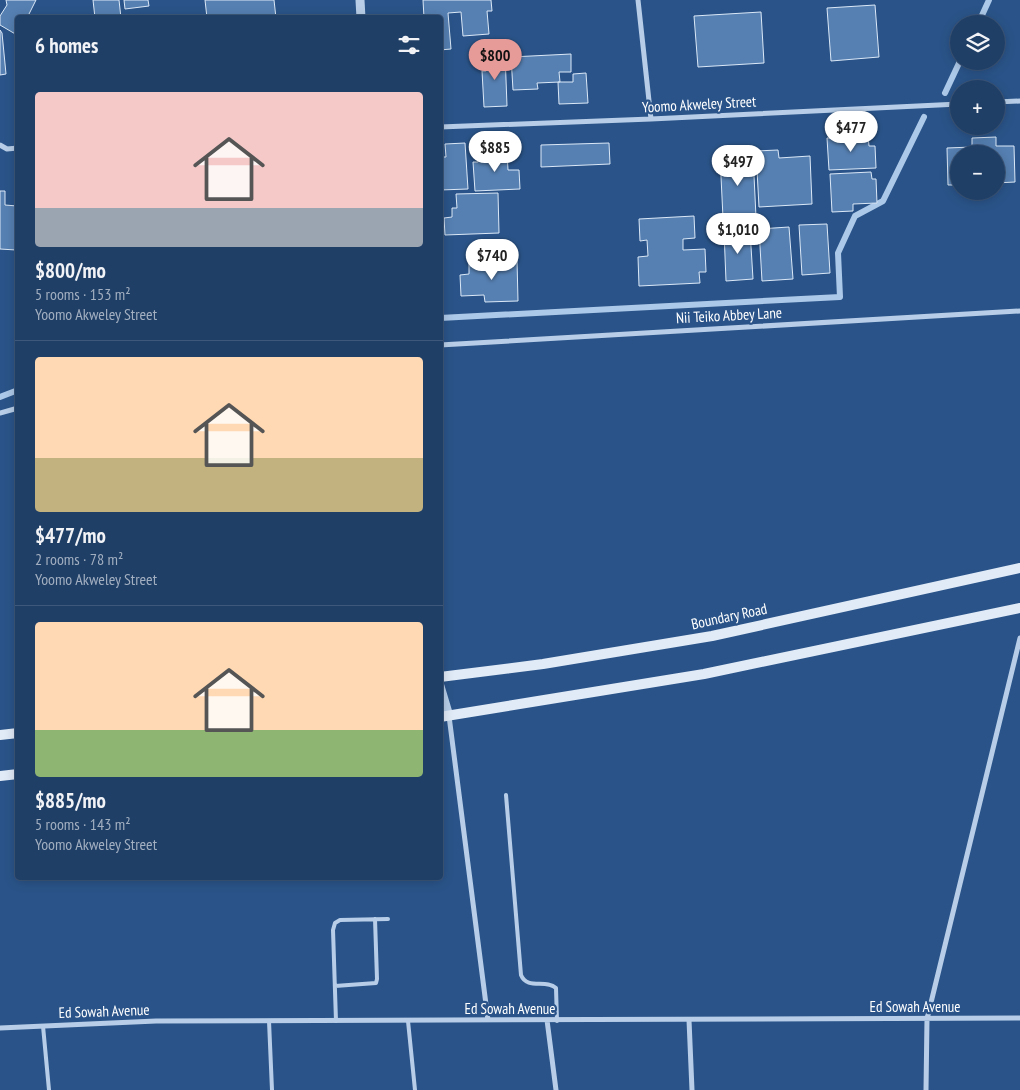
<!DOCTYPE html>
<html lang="en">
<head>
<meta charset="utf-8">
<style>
	:root { --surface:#203f67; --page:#2d4a70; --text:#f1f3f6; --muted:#a2afc0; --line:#3d587b; --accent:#e69b98 }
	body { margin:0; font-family:"PT Sans Narrow",sans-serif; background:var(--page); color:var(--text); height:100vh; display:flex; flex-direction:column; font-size:19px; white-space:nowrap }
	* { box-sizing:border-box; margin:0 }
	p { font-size:16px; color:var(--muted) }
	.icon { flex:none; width:28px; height:28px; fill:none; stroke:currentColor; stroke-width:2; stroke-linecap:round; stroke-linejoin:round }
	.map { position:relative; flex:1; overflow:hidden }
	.details { position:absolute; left:15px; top:15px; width:428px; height:865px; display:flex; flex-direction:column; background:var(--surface); border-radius:5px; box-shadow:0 2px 12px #0003,0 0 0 1px var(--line) }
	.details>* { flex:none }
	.tools { position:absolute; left:950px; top:15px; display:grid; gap:10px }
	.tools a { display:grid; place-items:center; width:55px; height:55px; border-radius:50%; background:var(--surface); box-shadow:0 2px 12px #0003,0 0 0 1px var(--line); font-size:25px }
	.price { position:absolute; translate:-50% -42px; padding:0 11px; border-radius:18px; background:#fff; color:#222; font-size:16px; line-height:32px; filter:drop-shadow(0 1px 2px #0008) }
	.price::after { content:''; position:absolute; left:50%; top:30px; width:15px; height:11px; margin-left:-8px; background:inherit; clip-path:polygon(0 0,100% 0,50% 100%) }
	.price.on { background:var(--accent); color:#111 }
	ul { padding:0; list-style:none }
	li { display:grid; align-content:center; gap:10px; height:265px; padding:0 20px }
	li+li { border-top:1px solid var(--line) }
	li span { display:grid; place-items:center; height:155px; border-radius:5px; color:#555 }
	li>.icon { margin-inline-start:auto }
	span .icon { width:90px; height:90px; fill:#fffc; stroke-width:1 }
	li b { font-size:21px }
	h2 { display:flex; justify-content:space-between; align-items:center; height:60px; padding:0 20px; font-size:21px }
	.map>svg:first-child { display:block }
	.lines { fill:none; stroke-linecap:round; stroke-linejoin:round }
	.stream { stroke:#adc9e9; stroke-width:6 }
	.building { fill:#5680b2; stroke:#dbe8f7 }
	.service { stroke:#b8cee8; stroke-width:4 }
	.minor { stroke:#b8cee8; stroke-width:5 }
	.tertiary { stroke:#b8cee8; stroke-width:9 }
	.secondary { stroke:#e1ebf8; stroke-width:10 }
	.labels { text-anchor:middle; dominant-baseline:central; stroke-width:4.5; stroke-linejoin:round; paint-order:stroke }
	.street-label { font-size:15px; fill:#fff; stroke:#2a5489 }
</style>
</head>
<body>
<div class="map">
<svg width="1020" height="1090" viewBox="0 0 1020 1090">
	<rect width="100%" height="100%" fill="#2a5489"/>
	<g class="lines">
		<path class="stream" d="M978,24L989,0
			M945,93L960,61
			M440,318L840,297L838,253L855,216L883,201L924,117
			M0,397L18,390"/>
	</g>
	<path class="building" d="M6,0H36L27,18H18L17,35L0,25V16L7,5Z
		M93,0H119L121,18H95Z
		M124,0H148L149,6L125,9Z
		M205,0H274L276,18H207Z
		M423,0H491L492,11H487L489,34L463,36L461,12L448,13L451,49L440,50V18H424Z
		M875,5L879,57L831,61L827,8Z
		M761,12L764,63L698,67L694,16Z
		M0,30L2,33L6,74L0,75Z
		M505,53L507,106L484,107L482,71H486L485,54Z
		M571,54V72H559L560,82L537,83L538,89L513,90L511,57Z
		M586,73L588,103L559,104L558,82H573V74Z
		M868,136L869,146H875L876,168L829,170L827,138Z
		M996,137V146H1014L1015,182L996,183V154H959V185H948L947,148L972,147V138Z
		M465,143L468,189L440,190V157H446L445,144Z
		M609,143L610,164L541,167V145Z
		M778,150L779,158L810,156L812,204L759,207L756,151Z
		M507,152L508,170H519L520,189L475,191L473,162H478V153Z
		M753,155L756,217L723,218L720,156Z
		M871,172L872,179H876L877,203L853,204V211L832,212L830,174Z
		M0,191H5V205L17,206L16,250L0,249Z
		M498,193L499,233L445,235L444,218L452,217V208H457L456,194Z
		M694,216L695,238L683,239V250L705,249L706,272H699L700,283L639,286L638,257L648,256L647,240L640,241L639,219Z
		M827,224L830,273L802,275L799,225Z
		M789,227L793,279L762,281L759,229Z
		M750,230L753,279L726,281L724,231Z
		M517,260L518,301L485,302L484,295L461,296L460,275L469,274V262Z"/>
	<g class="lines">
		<path class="service" d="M506,795L521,975C527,990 546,979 556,988L557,1021
			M335,986L376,983L377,979L375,919
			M269,1021L272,1090
			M336,1021L333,930L335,923L340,920L388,919
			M408,1021L415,1090
			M43,1026L49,1090"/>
		<path class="minor" d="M638,0L651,119
			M996,102L1020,101
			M440,127L651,119L959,104
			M0,145L7,149L18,148
			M440,345L1020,311
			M0,413L18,408
			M449,716L488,1020
			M547,1020L556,1090
			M689,1020L692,1090
			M0,1028L156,1021L1020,1018
			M926,1090L927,1019L1020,638"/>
		<path class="tertiary" d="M360,0L361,18
			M440,686L449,716"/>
		<path class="secondary" d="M440,677L543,664L712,636L1020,568
			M440,717L704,674L1020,608
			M0,735L18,733
			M0,776L18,774"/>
	</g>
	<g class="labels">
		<g class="street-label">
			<text transform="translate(699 104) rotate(-3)">Yoomo Akweley Street</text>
			<text transform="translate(729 315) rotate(-3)">Nii Teiko Abbey Lane</text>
			<text transform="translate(729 616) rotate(-12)">Boundary Road</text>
			<text x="915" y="1006">Ed Sowah Avenue</text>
			<text x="510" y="1008">Ed Sowah Avenue</text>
			<text transform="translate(104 1011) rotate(-2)">Ed Sowah Avenue</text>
		</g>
	</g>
</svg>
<div class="tools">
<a><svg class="icon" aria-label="layers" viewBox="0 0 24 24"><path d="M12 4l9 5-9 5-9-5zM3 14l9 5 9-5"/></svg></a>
<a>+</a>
<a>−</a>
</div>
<b class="price on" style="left:495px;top:81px">$800</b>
<b class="price" style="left:851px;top:153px">$477</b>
<b class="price" style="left:495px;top:173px">$885</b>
<b class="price" style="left:738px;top:187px">$497</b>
<b class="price" style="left:738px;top:255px">$1,010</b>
<b class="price" style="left:492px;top:281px">$740</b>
<section class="details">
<h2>6 homes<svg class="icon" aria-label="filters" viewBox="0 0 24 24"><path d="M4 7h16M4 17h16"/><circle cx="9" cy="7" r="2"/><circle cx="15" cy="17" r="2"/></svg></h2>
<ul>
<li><span style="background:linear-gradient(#f6c9c9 75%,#9aa5b1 0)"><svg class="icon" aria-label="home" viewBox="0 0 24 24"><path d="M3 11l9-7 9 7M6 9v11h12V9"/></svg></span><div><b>$800/mo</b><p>5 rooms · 153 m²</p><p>Yoomo Akweley Street</p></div></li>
<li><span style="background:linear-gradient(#ffd9b3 65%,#c2b280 0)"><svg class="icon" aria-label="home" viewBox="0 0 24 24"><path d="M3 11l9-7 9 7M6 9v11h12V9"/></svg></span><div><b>$477/mo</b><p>2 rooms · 78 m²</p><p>Yoomo Akweley Street</p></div></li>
<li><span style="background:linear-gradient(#ffd9b3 70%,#8fb573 0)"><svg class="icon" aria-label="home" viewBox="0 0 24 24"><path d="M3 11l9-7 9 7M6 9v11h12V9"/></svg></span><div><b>$885/mo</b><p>5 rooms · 143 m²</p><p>Yoomo Akweley Street</p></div></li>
</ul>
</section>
</div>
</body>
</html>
